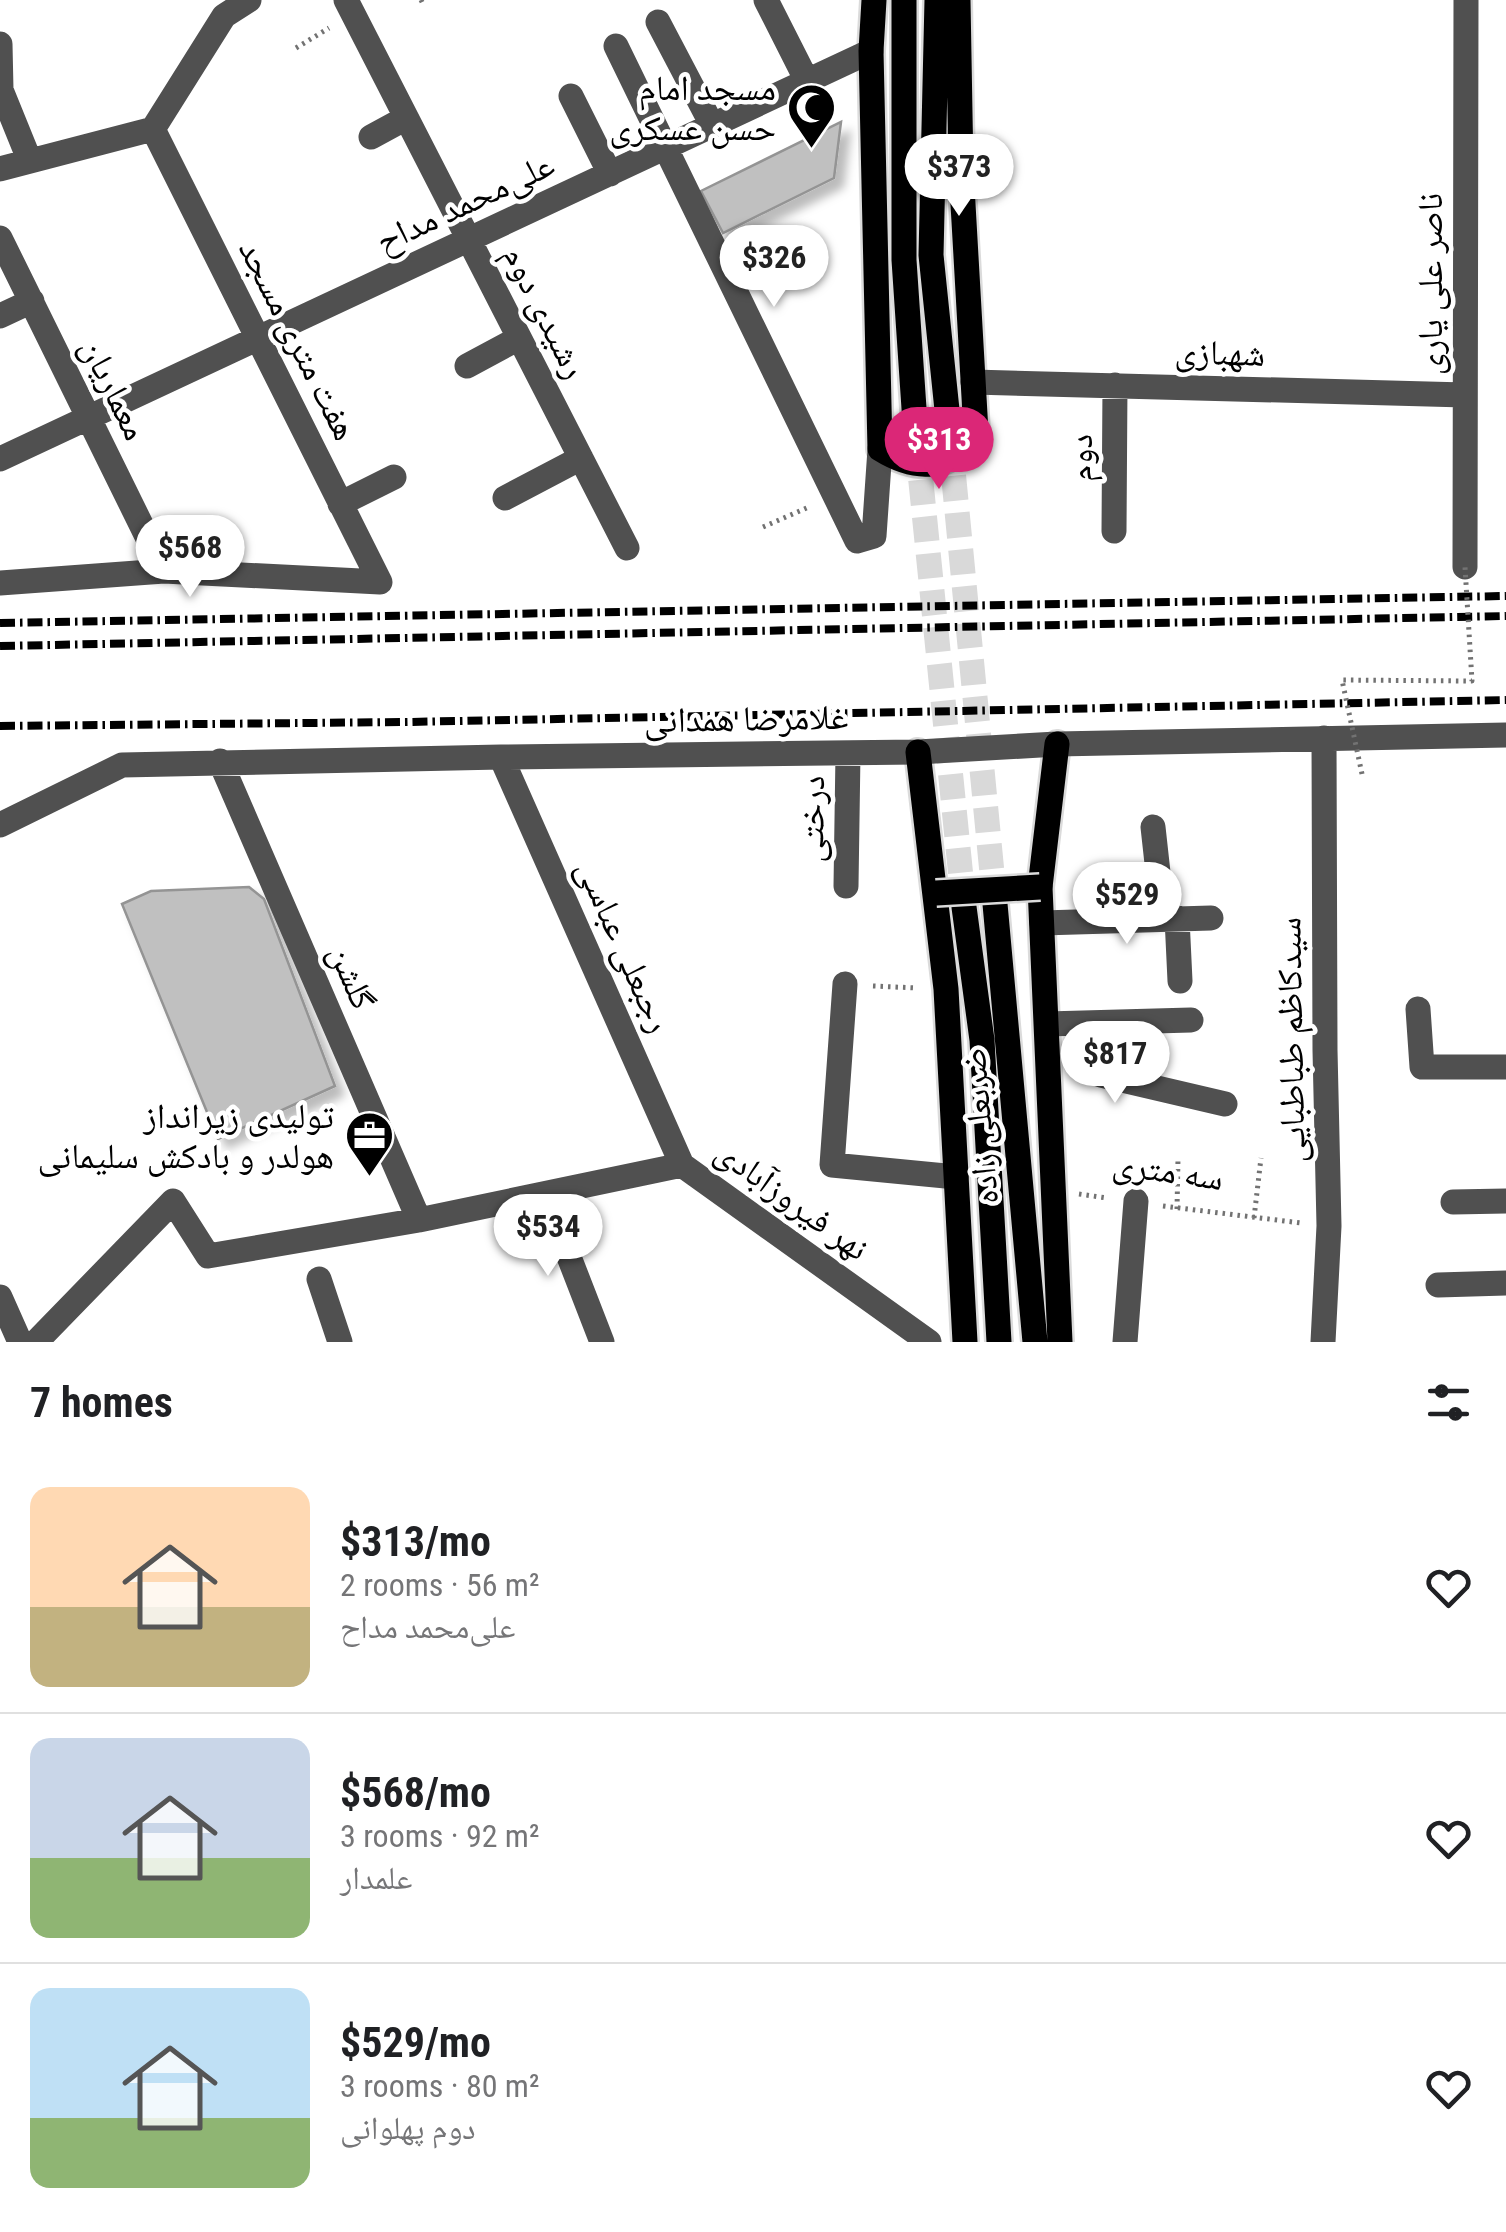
<!DOCTYPE html>
<html lang="en">
<head>
<meta charset="utf-8">
<style>
	:root { --surface:#fff; --page:#f6f6f6; --text:#202124; --muted:#757577; --line:#e0e0e0; --accent:#db2777 }
	body { margin:0; font-family:"Roboto Condensed","Noto Naskh Arabic",sans-serif; background:var(--page); color:var(--text); height:100vh; display:flex; flex-direction:column; font-size:38px; white-space:nowrap }
	* { box-sizing:border-box; margin:0 }
	p { font-size:32px; color:var(--muted) }
	.icon { flex:none; width:55px; height:55px; fill:none; stroke:currentColor; stroke-width:2; stroke-linecap:round; stroke-linejoin:round }
	.map { position:relative; height:1342px; overflow:hidden }
	.sheet { display:flex; flex-direction:column; background:var(--surface); flex:1 }
	.sheet>* { flex:none }
	.price { position:absolute; translate:-50% -85px; padding:0 22px; border-radius:35px; background:#fff; color:#222; font-size:32px; line-height:65px; filter:drop-shadow(0 2px 5px #0008) }
	.price::after { content:''; position:absolute; left:50%; top:60px; width:30px; height:22px; margin-left:-15px; background:inherit; clip-path:polygon(0 0,100% 0,50% 100%) }
	.price.current { background:var(--accent); color:#fff }
	ul { padding:0; list-style:none }
	li { display:flex; align-items:center; gap:30px; height:250px; padding:0 30px }
	li+li { border-top:2px solid var(--line) }
	li span { display:grid; place-items:center; flex:none; width:280px; height:200px; border-radius:20px; color:#555 }
	li>.icon { margin-inline-start:auto }
	span .icon { width:120px; height:120px; fill:#fffc; stroke-width:1 }
	li b { font-size:42px }
	h2 { display:flex; justify-content:space-between; align-items:center; height:120px; padding:0 30px; font-size:42px }
	.map>svg:first-child { display:block }
	.building { fill:#c0c0c0; stroke:#949494; stroke-width:2.5; filter:url(#shadow) }
	.lines { fill:none; stroke-linecap:round; stroke-linejoin:round }
	.major-tunnel { stroke:#d9d9d9; stroke-width:25; stroke-dasharray:25 12; stroke-linecap:butt }
	.major-casing { stroke:#dbdbdb; stroke-width:30 }
	.path { stroke:#727272; stroke-width:5; stroke-dasharray:2.5 5; stroke-linecap:butt }
	.minor { stroke:#505050; stroke-width:25 }
	.major { stroke:#000; stroke-width:25 }
	.rail { stroke:#000; stroke-width:8; stroke-dasharray:15 5 2.5 5; stroke-linecap:butt }
	.major-bridge-casing { stroke:#dbdbdb; stroke-width:30; stroke-linecap:butt }
	.path-bridge { stroke:#727272; stroke-width:5; stroke-dasharray:2.5 5; stroke-linecap:butt }
	.major-bridge { stroke:#000; stroke-width:25 }
	.labels { text-anchor:middle; dominant-baseline:central; stroke-width:9; stroke-linejoin:round; paint-order:stroke }
	.poi-label { font-size:35px; fill:#000; stroke:#fff; text-anchor:end }
	.street-label { font-size:35px; fill:#000; stroke:#fff }
</style>
</head>
<body>
<div class="map">
<svg width="1506" height="1342" viewBox="0 0 1506 1342">
	<defs>
		<filter id="shadow"><feDropShadow dx="9" dy="9" stdDeviation="5" flood-color="#0004"/></filter>
	</defs>
	<rect width="100%" height="100%" fill="#fff"/>
	<path class="building" d="M841,122L834,178L723,233L701,191Z
		M249,887L264,899L335,1086L218,1139L122,904L151,891Z"/>
	<g class="lines">
		<path class="major-tunnel" d="M950,439L995,904
			M917,443L964,907"/>
		<defs>
			<path id="major" d="M874,0L871,51L880,449C917,472 951,471 976,432L961,169L958,0
				M904,0V260L916,438
				M937,0L931,255L950,439
				M1057,744L1040,887L1060,1342
				M918,752L946,989L965,1342
				M995,904L1035,1342
				M964,907L982,1040L999,1342"/>
		</defs>
		<use href="#major" class="major-casing"/>
		<path class="path" d="M421,0L424,6
			M296,48L329,28
			M763,527L809,507
			M873,986L917,988
			M1079,1194L1107,1198
			M1163,1206L1301,1223
			M1177,1209L1178,1159
			M1254,1218L1261,1158"/>
		<path class="minor" d="M346,0L627,548
			M766,0L807,81
			M658,22L712,125
			M0,44L1,90L29,159
			M616,46L857,541L874,536L880,449
			M571,96L610,174
			M371,137L406,118
			M0,169L153,129L224,16L249,0
			M0,238L164,571
			M0,316L32,301
			M467,366L519,338
			M973,382L1465,395
			M0,459L871,51
			M505,498L581,458
			M340,504L394,477
			M1114,531L1115,385
			M1465,567L1466,0
			M0,583L164,571L380,582L153,129
			M501,757L682,1165
			M220,761L419,1220
			M0,825L122,765L501,757L918,752L1057,744L1506,735
			M1153,827L1163,918
			M846,886L848,753
			M1177,918L1180,981
			M1042,923L1211,918
			M845,984L832,1165L956,1177
			M1418,1009L1422,1067H1506
			M1047,1024L1191,1020
			M1099,1024L1101,1075L1225,1104
			M545,1195L602,1342
			M1453,1202L1506,1201
			M319,1279L340,1342
			M1438,1285L1506,1283
			M0,1297L20,1342
			M36,1342L173,1201L208,1256L419,1220L682,1165L929,1342
			M1125,1342L1136,1201
			M1323,1342L1329,1226L1325,1050L1324,738"/>
		<use href="#major" class="major"/>
		<path class="rail" d="M0,623L1506,596
			M0,646L1506,616
			M0,726L407,722L1506,700"/>
		<defs>
			<path id="major-bridge" d="M936,893L1040,887"/>
		</defs>
		<use href="#major-bridge" class="major-bridge-casing"/>
		<path class="path-bridge" d="M1362,774L1342,680L1472,681L1465,567"/>
		<use href="#major-bridge" class="major-bridge"/>
	</g>
	<defs>
		<symbol id="mosque-pin" viewBox="-11 -11 22 30"><path d="M0 17L-7.5 6A9.5 9.5 0 1 1 7.5 6Z" fill="#000" stroke="#fff"/><path d="M3.5-4.9A6 6 0 1 0 3.5 4.9A5 5 0 1 1 3.5-4.9Z" fill="#fff"/></symbol>
		<symbol id="office-pin" viewBox="-11 -11 22 30"><path d="M0 17L-7.5 6A9.5 9.5 0 1 1 7.5 6Z" fill="#000" stroke="#fff"/><path d="M-6-3h4V-5.5h4V-3h4V5H-6ZM-1-4.5V-3h2v-1.5ZM-6 0V1H6V0Z" fill="#fff"/></symbol>
	</defs>
	<g fill-rule="evenodd">
		<use href="#mosque-pin" x="784" y="80" width="55" height="75"/>
		<use href="#office-pin" x="342" y="1108" width="55" height="75"/>
	</g>
	<g class="labels">
		<g class="poi-label">
			<text x="776" y="88">مسجد امام<tspan x="776" dy="40">حسن عسکری</tspan></text>
			<text x="334" y="1116">تولیدی زیرانداز<tspan x="334" dy="40">هولدر و بادکش سلیمانی</tspan></text>
		</g>
		<g class="street-label">
			<text transform="translate(465 203) rotate(-25)">علی‌محمد مداح</text>
			<text transform="translate(1430 284) rotate(-90)">ناصر علی یاری</text>
			<text transform="translate(545 312) rotate(63)">رشیدی دوم</text>
			<text transform="translate(298 340) rotate(63)">هفت متری مسجد</text>
			<text transform="translate(1220 353) rotate(2)">شهبازی</text>
			<text transform="translate(114 389) rotate(64)">معماریان</text>
			<text transform="translate(1080 458) rotate(-90)">دوم</text>
			<text transform="translate(746 719) rotate(-1)">غلامرضا همدانی</text>
			<text transform="translate(812 819) rotate(-89)">درختی</text>
			<text transform="translate(624 946) rotate(66)">رجبعلی عباسی</text>
			<text transform="translate(352 977) rotate(67)">گلشن</text>
			<text transform="translate(1291 1040) rotate(-91)">سیدکاظم طباطبایی</text>
			<text transform="translate(980 1126) rotate(-95)">ضربعلی زاده</text>
			<text transform="translate(1168 1171) rotate(8)">سه متری</text>
			<text transform="translate(792 1200) rotate(36)">نهر فیروزآبادی</text>
		</g>
	</g>
</svg>
<b class="price" style="left:959px;top:219px">$373</b>
<b class="price" style="left:774px;top:310px">$326</b>
<b class="price current" style="left:939px;top:492px">$313</b>
<b class="price" style="left:190px;top:600px">$568</b>
<b class="price" style="left:1127px;top:947px">$529</b>
<b class="price" style="left:1115px;top:1106px">$817</b>
<b class="price" style="left:548px;top:1279px">$534</b>
</div>
<section class="sheet">
<h2>7 homes<svg class="icon" aria-label="filters" viewBox="0 0 24 24"><path d="M4 7h16M4 17h16"/><circle cx="9" cy="7" r="2"/><circle cx="15" cy="17" r="2"/></svg></h2>
<ul>
<li><span style="background:linear-gradient(#ffd9b3 60%,#c2b280 0)"><svg class="icon" aria-label="home" viewBox="0 0 24 24"><path d="M3 11l9-7 9 7M6 9v11h12V9"/></svg></span><div><b>$313/mo</b><p>2 rooms · 56 m²</p><p>علی‌محمد مداح</p></div><svg class="icon" aria-label="heart" viewBox="0 0 24 24"><path d="M12 20l-8-8c-3-5 5-10 8-4 3-6 11-1 8 4z"/></svg></li>
<li><span style="background:linear-gradient(#c9d6e8 60%,#8fb573 0)"><svg class="icon" aria-label="home" viewBox="0 0 24 24"><path d="M3 11l9-7 9 7M6 9v11h12V9"/></svg></span><div><b>$568/mo</b><p>3 rooms · 92 m²</p><p>علمدار</p></div><svg class="icon" aria-label="heart" viewBox="0 0 24 24"><path d="M12 20l-8-8c-3-5 5-10 8-4 3-6 11-1 8 4z"/></svg></li>
<li><span style="background:linear-gradient(#bfe0f5 65%,#8fb573 0)"><svg class="icon" aria-label="home" viewBox="0 0 24 24"><path d="M3 11l9-7 9 7M6 9v11h12V9"/></svg></span><div><b>$529/mo</b><p>3 rooms · 80 m²</p><p>دوم پهلوانی</p></div><svg class="icon" aria-label="heart" viewBox="0 0 24 24"><path d="M12 20l-8-8c-3-5 5-10 8-4 3-6 11-1 8 4z"/></svg></li>
</ul>
</section>
</body>
</html>
